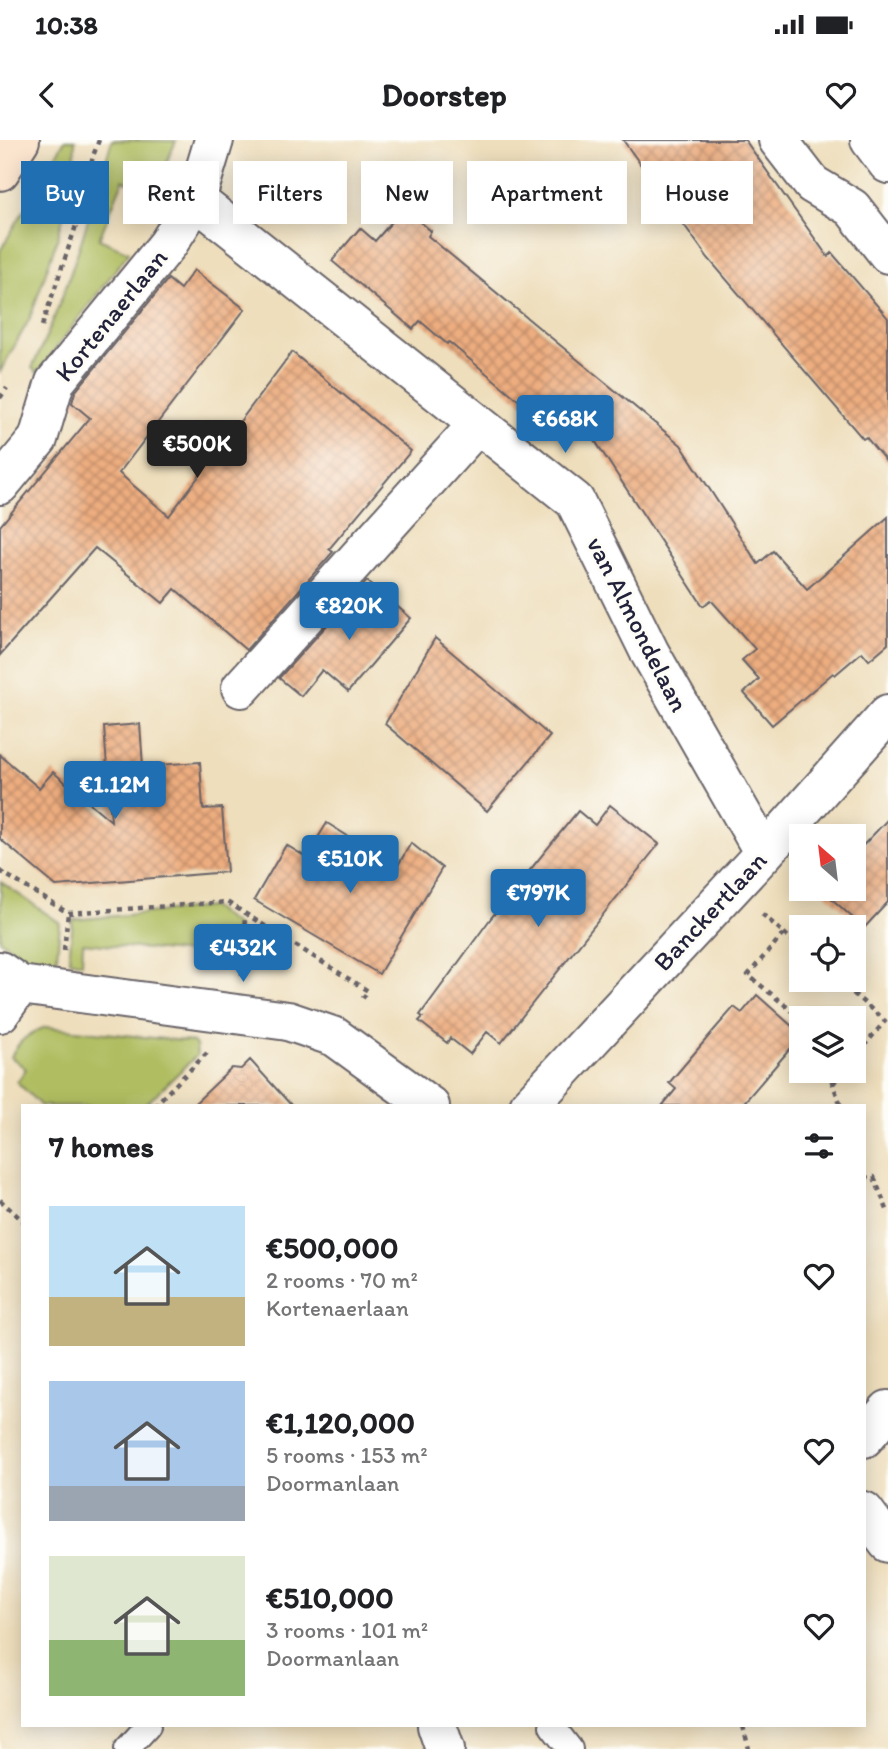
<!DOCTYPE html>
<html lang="en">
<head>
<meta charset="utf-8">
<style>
	:root { --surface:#fff; --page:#f6f6f6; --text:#202124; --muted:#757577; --accent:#1f6fb2 }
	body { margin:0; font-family:Itim,sans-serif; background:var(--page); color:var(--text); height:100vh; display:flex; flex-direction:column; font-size:26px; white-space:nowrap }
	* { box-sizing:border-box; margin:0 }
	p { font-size:23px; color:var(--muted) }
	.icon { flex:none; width:38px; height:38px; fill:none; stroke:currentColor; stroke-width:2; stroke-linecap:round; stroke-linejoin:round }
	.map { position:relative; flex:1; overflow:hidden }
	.sheet { position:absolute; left:21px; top:964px; width:845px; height:623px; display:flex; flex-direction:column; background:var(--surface); border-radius:0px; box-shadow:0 4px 18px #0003 }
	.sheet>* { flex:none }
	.hud { position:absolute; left:21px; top:21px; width:847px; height:63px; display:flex; gap:14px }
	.needle { width:46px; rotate:332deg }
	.tools { position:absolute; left:789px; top:684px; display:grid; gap:14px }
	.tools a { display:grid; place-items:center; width:77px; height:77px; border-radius:0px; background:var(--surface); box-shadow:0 4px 18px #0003; font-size:35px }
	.price { position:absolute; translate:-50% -60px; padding:0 16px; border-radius:7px; background:var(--accent); color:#fff; font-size:23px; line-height:46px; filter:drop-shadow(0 2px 4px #0008) }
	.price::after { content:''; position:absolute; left:50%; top:42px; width:21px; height:16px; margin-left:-10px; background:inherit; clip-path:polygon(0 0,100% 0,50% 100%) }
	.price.on { background:#222; color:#fff }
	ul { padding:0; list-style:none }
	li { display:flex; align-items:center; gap:21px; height:175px; padding:0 28px }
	li span { display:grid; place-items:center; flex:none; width:196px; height:140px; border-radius:0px; color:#555 }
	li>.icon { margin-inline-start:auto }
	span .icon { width:84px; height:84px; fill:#fffc; stroke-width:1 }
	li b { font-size:30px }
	h2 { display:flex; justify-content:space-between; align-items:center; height:84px; padding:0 28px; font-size:30px }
	.tag { padding:0 24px; border-radius:0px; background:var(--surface); box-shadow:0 4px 18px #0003; font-size:24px; line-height:63px }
	.tag.on { background:var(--accent); color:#fff }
	.status { display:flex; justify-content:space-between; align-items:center; height:49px; padding:0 35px; background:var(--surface); direction:ltr }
	.status svg { height:19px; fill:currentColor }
	header { display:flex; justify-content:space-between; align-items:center; height:91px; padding:0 28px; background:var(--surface); font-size:32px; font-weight:700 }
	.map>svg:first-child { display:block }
	.green { fill:#b0bd60; stroke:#69704e; stroke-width:2 }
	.building { fill:url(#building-cross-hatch) }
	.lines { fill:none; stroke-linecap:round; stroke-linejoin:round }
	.service-casing { stroke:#696468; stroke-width:28 }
	.minor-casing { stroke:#696468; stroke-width:42 }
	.tertiary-casing { stroke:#696468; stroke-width:42 }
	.secondary-casing { stroke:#696468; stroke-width:42 }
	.path { stroke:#696468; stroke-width:4.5; stroke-dasharray:5 5; stroke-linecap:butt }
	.service { stroke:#fff; stroke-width:24 }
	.minor { stroke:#fff; stroke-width:38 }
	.tertiary { stroke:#fff; stroke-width:38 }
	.secondary { stroke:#fbe5cf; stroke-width:38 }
	.labels { text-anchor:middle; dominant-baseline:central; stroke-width:6; stroke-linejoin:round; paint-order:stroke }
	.street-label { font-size:26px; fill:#22223b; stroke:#fdfcf7 }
</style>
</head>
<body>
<div class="status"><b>10:38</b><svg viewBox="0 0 49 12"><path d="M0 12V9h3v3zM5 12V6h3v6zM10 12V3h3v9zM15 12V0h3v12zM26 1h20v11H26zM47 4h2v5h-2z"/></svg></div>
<header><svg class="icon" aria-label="back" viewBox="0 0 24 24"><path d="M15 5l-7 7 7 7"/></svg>Doorstep<svg class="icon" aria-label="heart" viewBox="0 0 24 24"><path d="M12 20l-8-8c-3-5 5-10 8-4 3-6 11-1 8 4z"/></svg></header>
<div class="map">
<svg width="888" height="1609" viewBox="0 0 888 1609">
	<defs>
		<pattern id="building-cross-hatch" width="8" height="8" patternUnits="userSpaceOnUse" patternTransform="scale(1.75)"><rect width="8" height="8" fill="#edad7f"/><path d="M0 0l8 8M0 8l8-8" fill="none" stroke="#c08c69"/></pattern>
	</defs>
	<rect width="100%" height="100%" fill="#fdfcf7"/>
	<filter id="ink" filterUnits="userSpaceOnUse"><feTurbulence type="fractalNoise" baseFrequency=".0143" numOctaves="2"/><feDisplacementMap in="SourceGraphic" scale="14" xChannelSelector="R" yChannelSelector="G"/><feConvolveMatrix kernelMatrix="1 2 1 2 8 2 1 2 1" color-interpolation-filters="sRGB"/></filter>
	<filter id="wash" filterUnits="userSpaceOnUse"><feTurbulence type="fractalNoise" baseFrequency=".00686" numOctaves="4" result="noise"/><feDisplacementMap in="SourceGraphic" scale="28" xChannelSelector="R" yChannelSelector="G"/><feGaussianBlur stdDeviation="1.57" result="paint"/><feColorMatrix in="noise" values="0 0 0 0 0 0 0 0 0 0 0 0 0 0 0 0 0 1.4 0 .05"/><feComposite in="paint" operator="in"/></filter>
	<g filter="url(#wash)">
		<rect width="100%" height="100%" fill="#eedebc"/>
		<path class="green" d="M65,0H75L74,35L58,97L30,178L0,232V111Z
			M112,0L176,1L153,54L123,40L99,99L129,112L37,233L32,228C67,156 89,77 112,0Z
			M1,742L60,783L56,828L19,813L0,800Z
			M211,767L238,787L235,817L83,803L82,823L69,820L73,780Z
			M46,887L193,902L196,905L197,915L144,966H41L17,942L26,929L11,917C18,901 29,893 46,887Z"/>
		<g id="blocks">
			<path class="building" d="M623,0H745L828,117L832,113L888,178V324L866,297L863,299L708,118Z
				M404,68L431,91L428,96L681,305L758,424L773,411L807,449L888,377V504L869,520L862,512L835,535L833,533L772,585L744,553L759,539L742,520L755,509L711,460L703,466L582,281L566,300L449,202L447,204L420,181L413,189L332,121L360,88L375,101Z
				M194,130L245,169L119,333L169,376L292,212L411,311L329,409L333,412L246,510L175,449L163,463L95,408L0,515V386L90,278L72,263L75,252L168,139L180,149Z
				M367,441L411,478L348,552L322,530L301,556L279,538Z
				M435,498L550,596L487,671L385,584Z
				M140,584L143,626L200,622L203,669L222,668L227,732L56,746L0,699V615L39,648L53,632L111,681L104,587Z
				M610,665L659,704L501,903L487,892L470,914L450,898L447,903L419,881L423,877L420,875L491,778L578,671L595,685Z
				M888,679V762L864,788L822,750L854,749V715Z
				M327,683L397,727L411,703L442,728L379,834L254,760L286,705L306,717Z
				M757,855L802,895L741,966H662L676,949L669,943L714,890L734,867L742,873Z
				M250,920L292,966H192L232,928L241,929Z"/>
		</g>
	</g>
	<g filter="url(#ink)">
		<use href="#blocks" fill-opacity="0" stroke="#696468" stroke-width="2"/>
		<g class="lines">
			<defs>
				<path id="service" d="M552,1586L570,1609
					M127,1609L148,1586"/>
				<path id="minor" d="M778,0L812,44L852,68L888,114
					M196,60L575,361L650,513L764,713
					M0,345L38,299L55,242L168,104L196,60L214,0
					M241,548L478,284
					M0,831L20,845L288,881L335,897L430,966
					M0,873L20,845
					M529,966L764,713L888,574
					M864,1298L888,1270
					M864,1371L888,1403
					M437,1586L445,1609"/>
				<path id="tertiary" d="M870,0L888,24"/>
				<path id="secondary" d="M0,31L20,0"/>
			</defs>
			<use href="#service" class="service-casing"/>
			<use href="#minor" class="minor-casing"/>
			<use href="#tertiary" class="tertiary-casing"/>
			<use href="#secondary" class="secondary-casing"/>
			<path class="path" d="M42,186L80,74L93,16L99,0
				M0,258L7,248
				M0,731L68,773L227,762L368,851L360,862
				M762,774L784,793L748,835L802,879
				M784,793L802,809
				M64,810L68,773
				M242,835L245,774
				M838,840L885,881L854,918
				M828,931L841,966
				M833,944L843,931
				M154,966L208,912
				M864,1038L874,1037L888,1072
				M0,1060L23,1081
				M743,1586L749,1609"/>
			<use href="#service" class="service"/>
			<use href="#minor" class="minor"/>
			<use href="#tertiary" class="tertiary"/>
			<use href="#secondary" class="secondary"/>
		</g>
	</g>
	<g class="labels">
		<g class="street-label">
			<text transform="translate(111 175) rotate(-51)">Kortenaerlaan</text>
			<text transform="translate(638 484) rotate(63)">van Almondelaan</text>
			<text transform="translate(710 771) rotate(-47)">Banckertlaan</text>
		</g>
	</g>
</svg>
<div class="tools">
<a><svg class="needle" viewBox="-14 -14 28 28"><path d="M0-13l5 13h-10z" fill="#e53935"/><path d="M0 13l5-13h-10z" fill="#757577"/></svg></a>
<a><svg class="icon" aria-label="locate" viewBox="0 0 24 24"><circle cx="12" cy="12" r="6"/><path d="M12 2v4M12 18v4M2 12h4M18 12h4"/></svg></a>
<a><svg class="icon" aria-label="layers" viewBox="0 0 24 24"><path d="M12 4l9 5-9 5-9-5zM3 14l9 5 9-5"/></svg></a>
</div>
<b class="price" style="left:565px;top:315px">€668K</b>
<b class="price on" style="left:197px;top:340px">€500K</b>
<b class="price" style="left:349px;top:502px">€820K</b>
<b class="price" style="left:115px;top:681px">€1.12M</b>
<b class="price" style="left:350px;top:755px">€510K</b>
<b class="price" style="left:538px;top:789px">€797K</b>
<b class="price" style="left:243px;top:844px">€432K</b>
<div class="hud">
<a class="tag on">Buy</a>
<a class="tag">Rent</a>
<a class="tag">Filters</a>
<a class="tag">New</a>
<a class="tag">Apartment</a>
<a class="tag">House</a>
</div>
<section class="sheet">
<h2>7 homes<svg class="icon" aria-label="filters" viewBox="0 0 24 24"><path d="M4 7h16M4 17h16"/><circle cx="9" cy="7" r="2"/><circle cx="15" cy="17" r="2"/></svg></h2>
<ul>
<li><span style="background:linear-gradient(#bfe0f5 65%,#c2b280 0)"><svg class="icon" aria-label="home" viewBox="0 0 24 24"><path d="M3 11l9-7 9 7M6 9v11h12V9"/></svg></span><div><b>€500,000</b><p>2 rooms · 70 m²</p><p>Kortenaerlaan</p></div><svg class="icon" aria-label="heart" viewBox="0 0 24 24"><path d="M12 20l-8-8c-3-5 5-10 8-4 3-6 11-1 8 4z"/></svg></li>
<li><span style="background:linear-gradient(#a9c7e8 75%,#9aa5b1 0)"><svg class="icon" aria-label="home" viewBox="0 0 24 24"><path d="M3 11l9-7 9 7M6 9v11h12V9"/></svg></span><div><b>€1,120,000</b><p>5 rooms · 153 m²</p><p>Doormanlaan</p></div><svg class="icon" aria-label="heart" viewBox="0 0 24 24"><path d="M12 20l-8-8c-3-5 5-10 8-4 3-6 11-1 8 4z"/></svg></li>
<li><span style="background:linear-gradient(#dfe7d0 60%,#8fb573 0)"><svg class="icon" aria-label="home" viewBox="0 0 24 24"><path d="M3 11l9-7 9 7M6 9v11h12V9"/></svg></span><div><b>€510,000</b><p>3 rooms · 101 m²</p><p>Doormanlaan</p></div><svg class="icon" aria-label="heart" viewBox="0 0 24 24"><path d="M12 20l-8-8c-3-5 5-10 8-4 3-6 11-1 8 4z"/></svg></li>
</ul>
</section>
</div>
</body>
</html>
